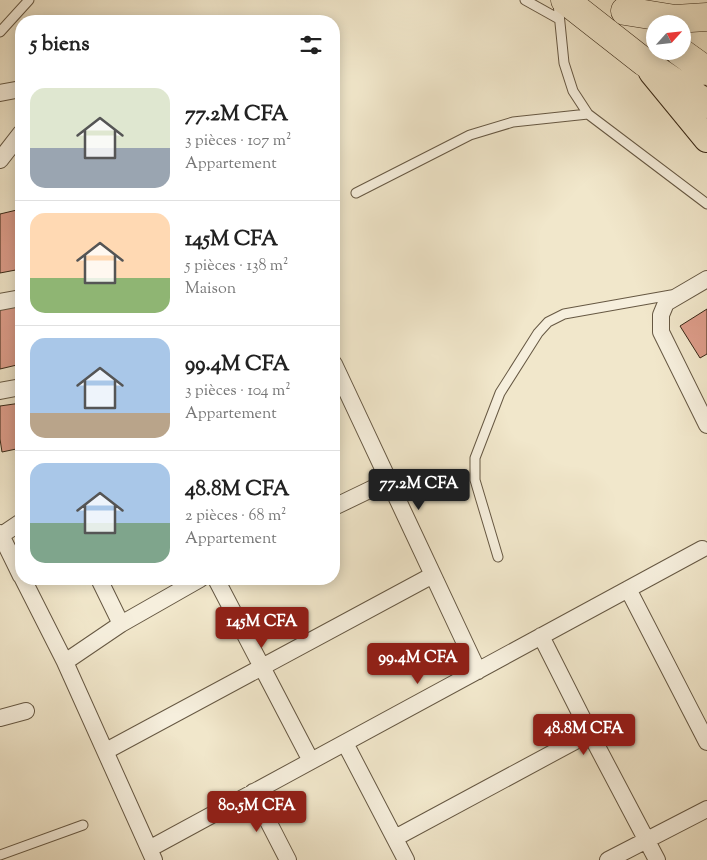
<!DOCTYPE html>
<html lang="fr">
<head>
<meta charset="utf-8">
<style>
	:root { --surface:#fff; --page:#f6f6f6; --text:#222; --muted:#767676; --line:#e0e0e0; --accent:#8f2418 }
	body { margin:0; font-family:"Sorts Mill Goudy",serif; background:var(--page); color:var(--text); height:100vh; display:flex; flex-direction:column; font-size:19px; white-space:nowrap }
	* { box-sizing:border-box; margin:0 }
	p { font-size:16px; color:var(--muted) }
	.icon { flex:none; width:28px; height:28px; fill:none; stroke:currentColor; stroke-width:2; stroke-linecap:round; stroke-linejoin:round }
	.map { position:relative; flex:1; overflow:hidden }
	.panel { position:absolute; left:15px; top:15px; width:325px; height:570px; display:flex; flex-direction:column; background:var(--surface); border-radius:20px; box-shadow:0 2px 12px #0003 }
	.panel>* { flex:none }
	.needle { width:32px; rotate:63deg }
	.tools { position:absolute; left:646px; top:15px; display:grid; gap:10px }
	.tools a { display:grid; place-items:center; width:45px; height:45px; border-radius:50%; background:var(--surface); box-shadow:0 2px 12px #0003; font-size:25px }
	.price { position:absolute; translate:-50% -42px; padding:0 11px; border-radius:5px; background:var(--accent); color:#fff; font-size:16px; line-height:32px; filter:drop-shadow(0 1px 2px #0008) }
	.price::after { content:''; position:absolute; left:50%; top:30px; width:15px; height:11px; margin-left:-8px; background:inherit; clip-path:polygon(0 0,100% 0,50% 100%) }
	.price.current { background:#222; color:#fff }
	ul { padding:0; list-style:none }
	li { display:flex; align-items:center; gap:15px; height:125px; padding:0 15px }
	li+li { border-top:1px solid var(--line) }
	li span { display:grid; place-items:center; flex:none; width:140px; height:100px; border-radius:15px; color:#555 }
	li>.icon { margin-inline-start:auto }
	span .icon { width:60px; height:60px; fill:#fffc; stroke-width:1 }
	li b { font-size:21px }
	h2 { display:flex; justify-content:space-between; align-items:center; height:60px; padding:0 15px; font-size:21px }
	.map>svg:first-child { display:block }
	.building { fill:#dd9d8a; stroke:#382816 }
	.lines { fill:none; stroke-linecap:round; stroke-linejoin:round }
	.service-casing { stroke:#665843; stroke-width:11 }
	.minor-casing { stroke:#665843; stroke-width:18 }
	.primary-casing { stroke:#382816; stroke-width:28 }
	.trunk-casing { stroke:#382816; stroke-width:29 }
	.service { stroke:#f6efdd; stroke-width:9 }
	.minor { stroke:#f6efdd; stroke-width:16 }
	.primary { stroke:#f1e7cb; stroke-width:26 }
	.trunk { stroke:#f1e7cb; stroke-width:28 }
</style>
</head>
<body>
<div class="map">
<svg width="707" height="860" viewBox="0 0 707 860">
	<rect width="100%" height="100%" fill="#f1e7cb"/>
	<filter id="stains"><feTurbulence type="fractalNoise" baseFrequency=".004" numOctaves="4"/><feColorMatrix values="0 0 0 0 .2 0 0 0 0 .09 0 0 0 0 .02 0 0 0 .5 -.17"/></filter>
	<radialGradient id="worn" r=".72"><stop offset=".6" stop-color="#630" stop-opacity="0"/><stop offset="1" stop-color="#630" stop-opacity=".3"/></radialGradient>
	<path class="building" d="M21,209V269L0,273V214Z
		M21,305V364L0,369V309Z
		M707,309V354L700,358L680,326Z
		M21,403V448L2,452L0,439V406Z"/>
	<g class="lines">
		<defs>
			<path id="service" d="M525,0L559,19
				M558,3L564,63L573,91L588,114L707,204
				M0,32L29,0
				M356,193L470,135L513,122L588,114
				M498,557L475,480V458L500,393L538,333L548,322L564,314L671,295
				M0,855L83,825"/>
			<path id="minor" d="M0,93L21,89
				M0,160L21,133
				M707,279L666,303L661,315V332L707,425
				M0,302L21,298
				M334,364L478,671
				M0,391L21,387
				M334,507L388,481
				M0,533L21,576
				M0,536L21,522
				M23,579L65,662L154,860
				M99,579L121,624
				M216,579L311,761
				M628,589L707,742
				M541,636L590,733L657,860
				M65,662L121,624L200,579
				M0,718L26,711
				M345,743L406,860
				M106,751L433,575
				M253,792L288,860
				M395,838L590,733
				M149,849L702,549
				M608,860L707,809"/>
			<path id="primary" d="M652,72L707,139"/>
			<path id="trunk" d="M565,0L644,62L707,104
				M625,11L675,19L707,17
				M679,51L707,71"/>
		</defs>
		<use href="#service" class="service-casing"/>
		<use href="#minor" class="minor-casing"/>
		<use href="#primary" class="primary-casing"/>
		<use href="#trunk" class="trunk-casing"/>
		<use href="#service" class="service"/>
		<use href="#minor" class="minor"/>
		<use href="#primary" class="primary"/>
		<use href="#trunk" class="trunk"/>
	</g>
	<rect width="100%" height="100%" filter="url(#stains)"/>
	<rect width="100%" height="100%" fill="url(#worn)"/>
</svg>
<div class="tools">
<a><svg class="needle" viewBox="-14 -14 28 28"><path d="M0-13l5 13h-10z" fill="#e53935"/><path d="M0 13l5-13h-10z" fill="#767676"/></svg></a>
</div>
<b class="price current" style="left:419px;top:511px">77.2M CFA</b>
<b class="price" style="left:262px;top:649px">145M CFA</b>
<b class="price" style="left:418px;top:685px">99.4M CFA</b>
<b class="price" style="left:584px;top:756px">48.8M CFA</b>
<b class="price" style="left:257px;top:833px">80.5M CFA</b>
<section class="panel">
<h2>5 biens<svg class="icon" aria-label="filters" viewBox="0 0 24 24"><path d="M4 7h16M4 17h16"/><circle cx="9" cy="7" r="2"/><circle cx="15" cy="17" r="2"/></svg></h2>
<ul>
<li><span style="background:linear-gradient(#dfe7d0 60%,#9aa5b1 0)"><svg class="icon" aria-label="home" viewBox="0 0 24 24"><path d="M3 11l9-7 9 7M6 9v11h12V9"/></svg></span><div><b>77.2M CFA</b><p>3 pièces · 107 m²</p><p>Appartement</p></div></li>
<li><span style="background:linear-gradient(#ffd9b3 65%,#8fb573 0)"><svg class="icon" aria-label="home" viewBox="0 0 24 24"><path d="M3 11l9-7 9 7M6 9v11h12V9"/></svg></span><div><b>145M CFA</b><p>5 pièces · 138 m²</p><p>Maison</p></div></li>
<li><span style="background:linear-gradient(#a9c7e8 75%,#b9a48a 0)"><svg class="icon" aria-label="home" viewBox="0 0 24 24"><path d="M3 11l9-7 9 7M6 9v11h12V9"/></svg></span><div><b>99.4M CFA</b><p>3 pièces · 104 m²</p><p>Appartement</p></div></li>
<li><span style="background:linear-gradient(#a9c7e8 60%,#7fa58c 0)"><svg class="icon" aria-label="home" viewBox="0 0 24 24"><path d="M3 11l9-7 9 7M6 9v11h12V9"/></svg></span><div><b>48.8M CFA</b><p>2 pièces · 68 m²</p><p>Appartement</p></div></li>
</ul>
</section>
</div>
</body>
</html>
